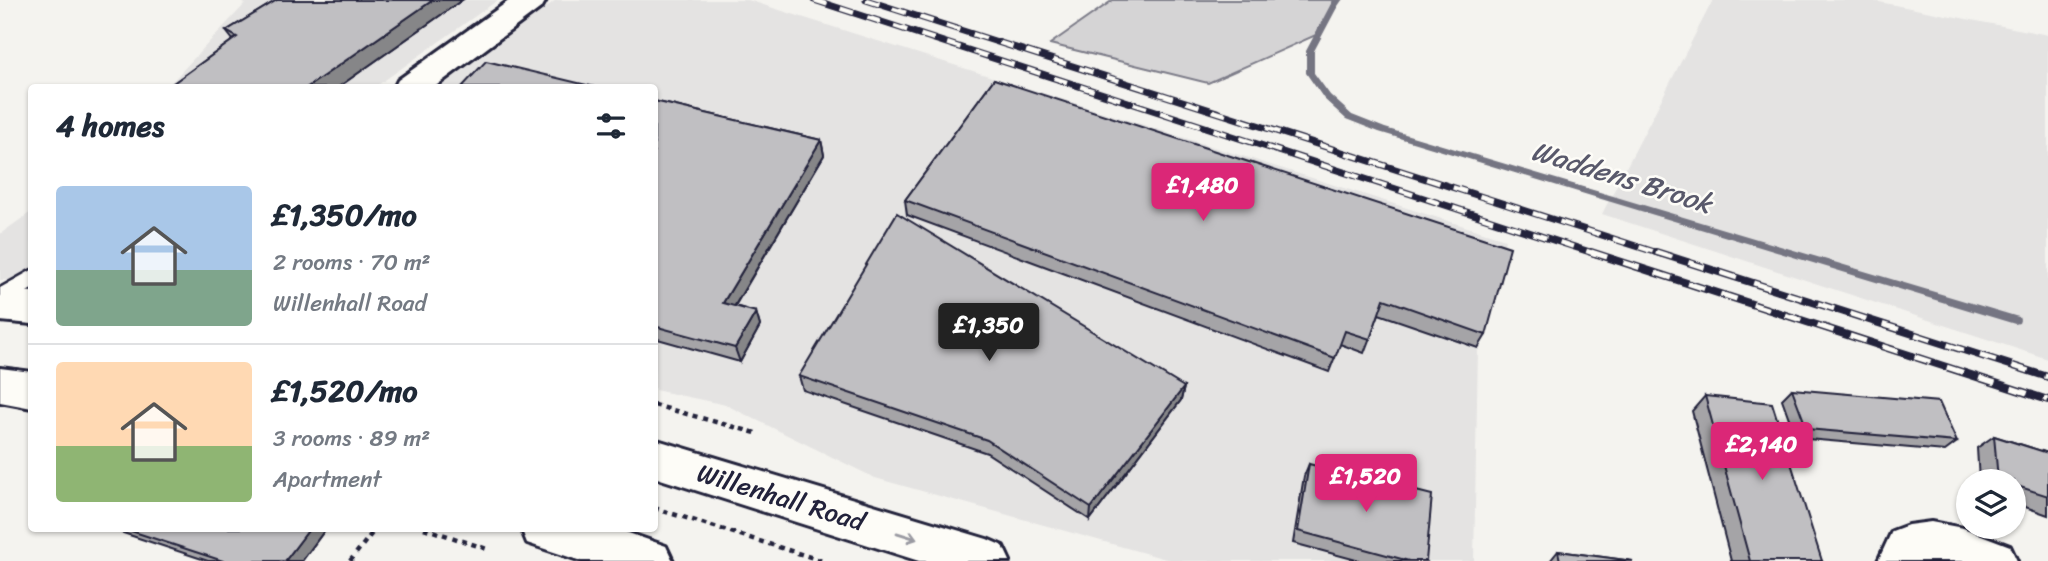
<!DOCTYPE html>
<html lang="en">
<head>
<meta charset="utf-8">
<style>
	:root { --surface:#fff; --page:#f6f6f7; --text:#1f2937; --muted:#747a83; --line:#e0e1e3; --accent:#db2777 }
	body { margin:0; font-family:Sriracha,sans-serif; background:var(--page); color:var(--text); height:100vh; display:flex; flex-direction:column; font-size:26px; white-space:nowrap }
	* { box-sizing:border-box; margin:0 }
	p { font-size:23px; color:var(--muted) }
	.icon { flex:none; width:38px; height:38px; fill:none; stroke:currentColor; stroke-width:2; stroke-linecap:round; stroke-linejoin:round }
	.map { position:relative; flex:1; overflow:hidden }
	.sheet { position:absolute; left:28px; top:84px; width:630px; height:448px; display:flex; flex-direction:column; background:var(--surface); border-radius:7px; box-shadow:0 2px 5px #0004 }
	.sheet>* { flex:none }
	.controls { position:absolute; left:1956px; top:469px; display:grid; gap:14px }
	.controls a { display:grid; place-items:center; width:70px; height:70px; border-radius:50%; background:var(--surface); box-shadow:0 2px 5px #0004; font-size:35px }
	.price { position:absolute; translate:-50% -60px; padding:0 16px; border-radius:7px; background:var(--accent); color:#fff; font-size:23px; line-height:46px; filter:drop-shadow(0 2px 4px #0008) }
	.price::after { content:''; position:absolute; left:50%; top:42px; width:21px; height:16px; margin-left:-10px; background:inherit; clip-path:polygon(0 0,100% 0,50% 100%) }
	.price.active { background:#222; color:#fff }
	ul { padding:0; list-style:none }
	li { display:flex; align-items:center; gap:21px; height:175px; padding:0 28px }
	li+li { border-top:2px solid var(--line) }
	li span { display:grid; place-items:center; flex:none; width:196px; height:140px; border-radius:7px; color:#555 }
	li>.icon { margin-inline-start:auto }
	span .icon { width:84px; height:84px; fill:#fffc; stroke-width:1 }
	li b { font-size:30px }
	h2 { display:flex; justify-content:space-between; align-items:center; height:84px; padding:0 28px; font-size:30px }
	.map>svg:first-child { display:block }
	.built { fill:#e4e3e2 }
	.green { fill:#d5d4d5; stroke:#7c7b88; stroke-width:2 }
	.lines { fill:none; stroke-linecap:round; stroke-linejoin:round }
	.stream { fill:#757582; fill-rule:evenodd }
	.service-casing { stroke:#22223b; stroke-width:5 }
	.minor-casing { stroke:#22223b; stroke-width:6 }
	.tertiary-casing { stroke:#22223b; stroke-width:6 }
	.trunk-casing { stroke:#22223b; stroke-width:6 }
	.path { stroke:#22223b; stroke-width:4.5; stroke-dasharray:5 5; stroke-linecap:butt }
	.service { fill:#fdfcf7; fill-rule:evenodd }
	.minor { fill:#fdfcf7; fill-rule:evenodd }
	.tertiary { fill:#fdfcf7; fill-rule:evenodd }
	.trunk { fill:#fdfcf7; fill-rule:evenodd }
	.rail-far1-casing { stroke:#22223b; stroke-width:7 }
	.rail-casing { stroke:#22223b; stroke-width:8 }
	.rail-far1 { stroke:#fdfcf7; stroke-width:4.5; stroke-dasharray:14; stroke-linecap:butt }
	.rail { stroke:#fdfcf7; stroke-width:5; stroke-dasharray:17; stroke-linecap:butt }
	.wall { fill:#a5a4a7; stroke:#22223b; stroke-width:2 }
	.shaded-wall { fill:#868688; stroke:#22223b; stroke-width:2 }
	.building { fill:#c0bfc2; stroke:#22223b; stroke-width:2 }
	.oneway { stroke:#9a9aa2 }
	.labels { text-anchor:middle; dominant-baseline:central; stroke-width:5; stroke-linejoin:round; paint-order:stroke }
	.street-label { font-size:26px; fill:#22223b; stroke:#fdfcf7 }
	.water-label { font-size:28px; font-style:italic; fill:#59596b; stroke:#fdfcf7 }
</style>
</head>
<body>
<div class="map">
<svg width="2048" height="561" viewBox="0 0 2048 561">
	<rect width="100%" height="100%" fill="#f4f3ef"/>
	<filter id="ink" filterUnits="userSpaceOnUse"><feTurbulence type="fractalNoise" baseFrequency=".0143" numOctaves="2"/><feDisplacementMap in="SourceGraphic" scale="14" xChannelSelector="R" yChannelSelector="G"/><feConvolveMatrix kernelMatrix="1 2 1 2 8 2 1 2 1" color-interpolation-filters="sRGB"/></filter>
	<g filter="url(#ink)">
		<path class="built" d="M240,0H498L375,87L166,88L245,4Z
			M556,0H748L1505,239L1502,262L1478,348L1474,561H1173L875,478L726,405L655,390L654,88H436Z
			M1713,0H1869L2048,35V359L1602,214Z
			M31,212V281L0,280V234Z"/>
		<path class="green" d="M1113,0H1341L1316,35L1208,83L1050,44Z"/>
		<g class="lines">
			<path class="stream" d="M1333,0H1341L1314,51V73L1330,95L1352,115L1385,128L2015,316L2019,317L2020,320L2019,323L2015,324L1379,132L1346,119L1324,99L1306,73V51Z"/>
			<defs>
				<path id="service" d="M32,270V289L0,307V288Z"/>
				<path id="minor" d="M1931,522L1963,528L2010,546L2017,561H1878L1892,531L1908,525Z"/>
				<path id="tertiary" d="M510,0H546L542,7L433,88H394L398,80Z"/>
				<path id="trunk" d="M0,289L32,292V324L0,321Z
					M0,368L32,372V408L0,402Z
					M654,439L987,539L1003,546L1010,561H919L654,477Z
					M521,528H614L666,546L673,561H581L527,543Z"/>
			</defs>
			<use href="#service" class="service-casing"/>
			<use href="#minor" class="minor-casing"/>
			<use href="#tertiary" class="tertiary-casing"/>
			<use href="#trunk" class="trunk-casing"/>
			<path class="path" d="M654,405L756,433
				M654,508L823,561
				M424,528L490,550
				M350,561L376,528"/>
			<use href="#service" class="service"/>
			<use href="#minor" class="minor"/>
			<use href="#tertiary" class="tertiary"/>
			<use href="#trunk" class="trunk"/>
			<defs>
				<path id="rail-far1" d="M814,0L1596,254
					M866,0L1661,254"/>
				<path id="rail" d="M1591,252L2048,400
					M1656,252L2048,377"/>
			</defs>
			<use href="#rail-far1" class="rail-far1-casing"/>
			<use href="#rail" class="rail-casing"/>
			<use href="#rail-far1" class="rail-far1"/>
			<use href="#rail" class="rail"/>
		</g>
		<path class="wall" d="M277,0H462L337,88H174L172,84L233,40L226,31Z
			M994,79L1486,335L1478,348L1379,314L1364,353L1340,344L1329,372L907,215L905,200Z
			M654,101L821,140L824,155L735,306L756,312L760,326L740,362L654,338Z
			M799,376L1184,387L1181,400L1090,520L987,453L803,390Z
			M1792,389L1957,442L1945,451L1796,438L1782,399Z
			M1705,396L1822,561H1731L1692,411Z
			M1994,436L2048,453V515L2014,503V481H1979L1977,448Z
			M1309,464L1426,561H1360L1293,543L1304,476Z
			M108,528H321L324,531L302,561H208Z
			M1558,551L1633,561H1550Z"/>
		<path class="shaded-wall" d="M433,0H462L337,88H306Z
			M821,140L824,155L728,317L723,303Z
			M756,312L760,326L740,362L735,348Z
			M1184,387L1181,400L1090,520L1091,508Z
			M310,528H321L324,531L302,561H285Z"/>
		<path class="building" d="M277,0H433L306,88H177L178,87L172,84L237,37L226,31Z
			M486,61L599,88H461Z
			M994,79L1510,247L1486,335L1384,299L1370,339L1345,331L1335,358L905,200Z
			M654,101L821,140L723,303L756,312L735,348L654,326Z
			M897,213L1184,387L1091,508L987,440L799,376Z
			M1792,389L1939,402L1957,442L1807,429Z
			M1705,396L1772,403L1822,561H1750Z
			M1994,436L2048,453V496L2014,485V481H2003L1998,479Z
			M1309,464L1432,495L1426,561H1409L1298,531Z
			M122,528H310L285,561H223Z
			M1558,551L1633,561H1560Z"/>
		<defs><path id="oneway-shaft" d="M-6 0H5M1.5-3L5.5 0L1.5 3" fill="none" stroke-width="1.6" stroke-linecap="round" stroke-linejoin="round" transform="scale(1.75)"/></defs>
		<use class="oneway" href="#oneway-shaft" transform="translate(907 536) rotate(17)"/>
	</g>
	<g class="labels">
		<g class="street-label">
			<text transform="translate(781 497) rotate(17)">Willenhall Road</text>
		</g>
		<g class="water-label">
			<text transform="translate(1622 177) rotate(17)">Waddens Brook</text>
		</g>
	</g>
</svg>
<div class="controls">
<a><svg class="icon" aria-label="layers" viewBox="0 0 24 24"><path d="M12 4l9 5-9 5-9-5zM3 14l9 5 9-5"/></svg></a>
</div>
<b class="price" style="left:1203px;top:223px">£1,480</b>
<b class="price active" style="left:989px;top:363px">£1,350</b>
<b class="price" style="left:1762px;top:482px">£2,140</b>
<b class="price" style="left:1366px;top:514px">£1,520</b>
<section class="sheet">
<h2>4 homes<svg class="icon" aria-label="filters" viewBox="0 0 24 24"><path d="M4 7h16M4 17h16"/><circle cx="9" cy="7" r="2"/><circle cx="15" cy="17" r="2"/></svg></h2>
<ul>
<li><span style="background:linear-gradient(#a9c7e8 60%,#7fa58c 0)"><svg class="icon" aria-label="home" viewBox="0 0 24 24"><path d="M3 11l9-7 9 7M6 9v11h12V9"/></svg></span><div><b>£1,350/mo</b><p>2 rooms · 70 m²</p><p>Willenhall Road</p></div></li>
<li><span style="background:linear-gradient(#ffd9b3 60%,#8fb573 0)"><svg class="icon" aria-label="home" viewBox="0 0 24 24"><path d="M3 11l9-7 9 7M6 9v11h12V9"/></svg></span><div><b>£1,520/mo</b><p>3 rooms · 89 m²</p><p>Apartment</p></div></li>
</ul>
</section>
</div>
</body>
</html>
